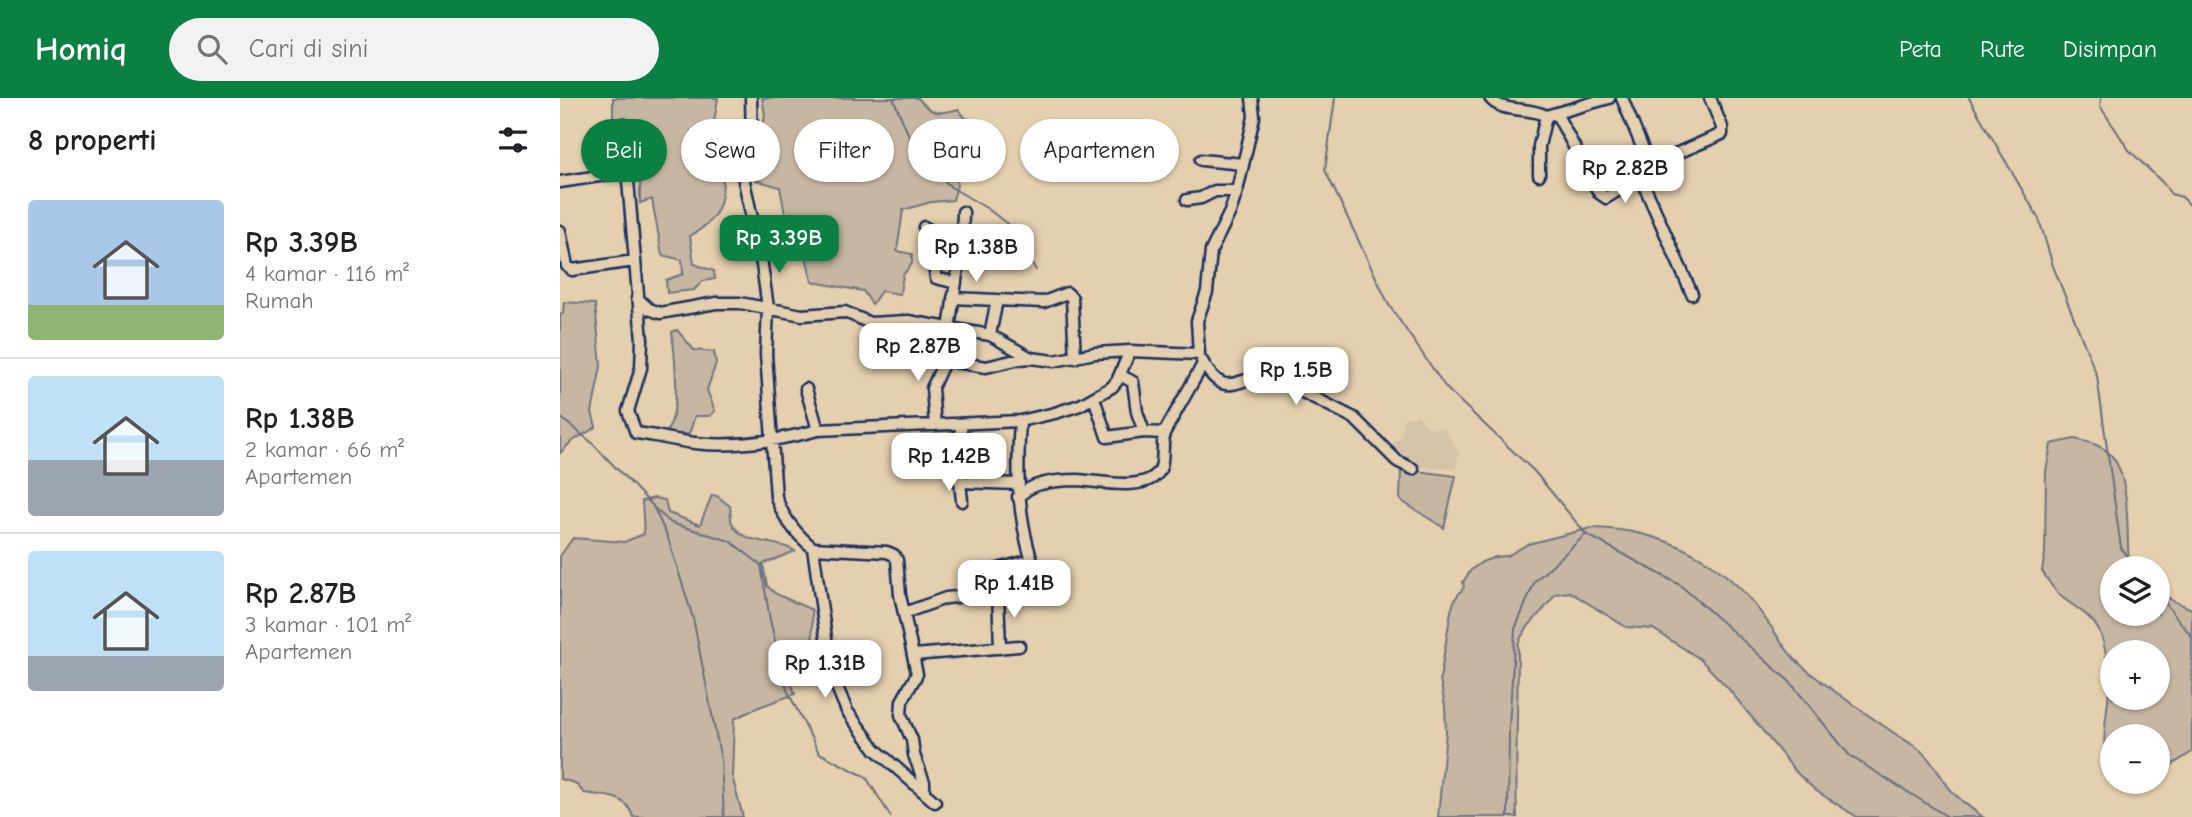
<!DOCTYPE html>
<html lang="id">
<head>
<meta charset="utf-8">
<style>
	:root { --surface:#fff; --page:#f2f2f2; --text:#202124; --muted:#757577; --line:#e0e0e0; --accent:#0b8043 }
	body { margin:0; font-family:"Comic Neue",sans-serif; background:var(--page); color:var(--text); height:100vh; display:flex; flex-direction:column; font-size:26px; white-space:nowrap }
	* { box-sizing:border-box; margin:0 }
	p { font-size:23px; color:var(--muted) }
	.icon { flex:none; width:38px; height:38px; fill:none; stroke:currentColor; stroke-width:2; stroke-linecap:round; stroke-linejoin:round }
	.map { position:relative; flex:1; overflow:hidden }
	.side { display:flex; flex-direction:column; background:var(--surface); width:560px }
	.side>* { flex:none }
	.banner { position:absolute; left:21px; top:21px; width:665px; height:63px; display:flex; gap:14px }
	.fabs { position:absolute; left:1540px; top:458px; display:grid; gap:14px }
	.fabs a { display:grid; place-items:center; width:70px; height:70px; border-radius:50%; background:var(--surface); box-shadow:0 2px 5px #0004; font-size:35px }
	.price { position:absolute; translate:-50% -60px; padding:0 16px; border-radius:14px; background:#fff; color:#222; font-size:23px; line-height:46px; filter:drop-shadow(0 2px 4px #0008) }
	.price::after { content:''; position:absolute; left:50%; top:42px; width:21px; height:16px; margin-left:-10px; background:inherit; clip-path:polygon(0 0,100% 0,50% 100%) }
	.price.current { background:var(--accent); color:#fff }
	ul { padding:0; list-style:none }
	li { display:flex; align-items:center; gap:21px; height:175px; padding:0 28px }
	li+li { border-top:2px solid var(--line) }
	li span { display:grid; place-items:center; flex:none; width:196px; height:140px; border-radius:7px; color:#555 }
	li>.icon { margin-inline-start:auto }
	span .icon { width:84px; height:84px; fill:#fffc; stroke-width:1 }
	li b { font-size:30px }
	h2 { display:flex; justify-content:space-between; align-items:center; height:84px; padding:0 28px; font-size:30px }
	.chip { padding:0 24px; border-radius:32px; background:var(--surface); box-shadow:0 2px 5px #0004; font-size:24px; line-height:63px }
	.chip.current { background:var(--accent); color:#fff }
	header { display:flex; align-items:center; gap:42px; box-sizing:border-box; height:98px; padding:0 35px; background:var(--accent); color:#fff }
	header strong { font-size:33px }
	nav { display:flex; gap:38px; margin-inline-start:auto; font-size:24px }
	.search { width:490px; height:63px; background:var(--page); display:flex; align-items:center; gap:18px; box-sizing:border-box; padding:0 24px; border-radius:38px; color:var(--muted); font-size:26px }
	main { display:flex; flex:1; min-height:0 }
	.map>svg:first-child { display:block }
	.built { fill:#d5c3a8 }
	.green { fill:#c7b7a2; stroke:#717380; stroke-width:2; fill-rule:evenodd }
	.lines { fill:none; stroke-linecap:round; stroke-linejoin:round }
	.stream { stroke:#6b6e7e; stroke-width:2 }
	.minor-casing { stroke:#1b2f5e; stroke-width:15 }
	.minor { stroke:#e4cfae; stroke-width:10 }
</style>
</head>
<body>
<header>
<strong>Homiq</strong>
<div class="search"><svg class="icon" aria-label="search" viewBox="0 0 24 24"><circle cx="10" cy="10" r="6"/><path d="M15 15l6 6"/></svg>Cari di sini</div>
<nav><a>Peta</a><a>Rute</a><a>Disimpan</a></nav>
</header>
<main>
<section class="side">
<h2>8 properti<svg class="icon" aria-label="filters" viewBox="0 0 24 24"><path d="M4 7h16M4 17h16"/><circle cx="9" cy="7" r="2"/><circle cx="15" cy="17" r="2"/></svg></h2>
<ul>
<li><span style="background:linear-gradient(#a9c7e8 75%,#8fb573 0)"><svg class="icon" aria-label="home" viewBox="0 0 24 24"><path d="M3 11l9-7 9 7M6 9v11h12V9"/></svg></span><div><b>Rp 3.39B</b><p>4 kamar · 116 m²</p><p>Rumah</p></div></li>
<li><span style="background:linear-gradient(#bfe0f5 60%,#9aa5b1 0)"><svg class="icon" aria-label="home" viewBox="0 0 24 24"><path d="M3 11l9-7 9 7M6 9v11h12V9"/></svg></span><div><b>Rp 1.38B</b><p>2 kamar · 66 m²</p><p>Apartemen</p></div></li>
<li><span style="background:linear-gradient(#bfe0f5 75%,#9aa5b1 0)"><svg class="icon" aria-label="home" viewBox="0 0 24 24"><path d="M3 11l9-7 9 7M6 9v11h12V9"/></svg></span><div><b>Rp 2.87B</b><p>3 kamar · 101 m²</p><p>Apartemen</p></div></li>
</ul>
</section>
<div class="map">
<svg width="1632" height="719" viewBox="0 0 1632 719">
	<rect width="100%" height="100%" fill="#e4cfae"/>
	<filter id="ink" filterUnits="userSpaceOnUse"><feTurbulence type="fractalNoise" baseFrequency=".0143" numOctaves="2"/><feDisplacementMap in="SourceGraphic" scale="14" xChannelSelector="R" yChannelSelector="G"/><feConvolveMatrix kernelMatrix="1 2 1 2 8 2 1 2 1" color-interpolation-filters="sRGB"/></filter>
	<g filter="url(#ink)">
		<path class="built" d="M858,318L869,330H883L899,355L895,371L863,369L838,362L824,346H832L842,338L843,321Z"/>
		<path class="green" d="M53,0H158L152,36L131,33L125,59L163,72C164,105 159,122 130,138L134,166L154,173L155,181L143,183L134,192L107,195L106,182L123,176L122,162L102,157L92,101L80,105V82L90,80L89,34L53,31Z
			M202,0H358C371,16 378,17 398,11L409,24L399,51L397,87L393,102L371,104L343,112L337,153L352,156V166L343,177L340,196L321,193L312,206L303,193L252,184L245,154L235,148L227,127L220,89L195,82L205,16Z
			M4,204L35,206L41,268L32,314L36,329L11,344L0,355V216H3Z
			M117,232L134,252L154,254L156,265L147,292L155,313L150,318H135L129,336H105C122,315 115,259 112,234Z
			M1514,341C1526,344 1540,346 1549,355C1572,377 1566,436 1569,466L1574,471H1552V516H1598V491L1613,503L1632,511V654L1598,676V639H1552V674C1536,651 1550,610 1549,584C1548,568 1546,545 1538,531C1530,516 1514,509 1502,499C1493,492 1488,482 1482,473L1485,456L1486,373L1491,346ZM1552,555H1598V600H1552Z
			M841,371L896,378L884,430L840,402Z
			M152,397L157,398L170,408C171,412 170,421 172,425C183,448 217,441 235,453L203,466L207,488L216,496L252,512L253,563L227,571L235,596L199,609L174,621L172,678L183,719H73C67,696 43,698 24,695L15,685L0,681V458L13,440L64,444L84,436L82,403L94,400L105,402L108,415L140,427Z
			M1031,430C1102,431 1163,461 1204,519C1217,536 1227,556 1243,569C1272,593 1304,614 1334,635C1343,641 1353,646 1361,653C1374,665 1380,678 1390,691C1399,702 1412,711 1423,719H1297L1255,692L1237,675L1167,589L1140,561L1093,531L1066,529L1010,494L995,496C984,515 966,525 958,546C958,604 955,661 957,719H878L886,634L885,608L880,581L891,513L895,501L904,489L903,484L911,472L922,464L935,459L947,458L968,446Z"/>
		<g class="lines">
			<path class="stream" d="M333,0L349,38L369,69L391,89L428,111L450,128L476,172
				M775,0L765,72L829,207L886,290L974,373L1026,436L1120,487L1230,584L1290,658L1388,719
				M1409,0L1479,121L1493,168L1537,278L1561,450L1578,471
				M1541,0L1540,8L1569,52L1602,84L1611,96L1622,99L1632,109
				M0,319L30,343L93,408L108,440L133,520L161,662L164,719
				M94,410L111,425L170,443L201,467L210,522L227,592L259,655L306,679L331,719
				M1598,496L1632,539
				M948,719L949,630L955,531L975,483L1025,437"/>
			<defs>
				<path id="minor" d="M191,0L192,41L184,83L202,167L208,210L206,256L216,399C223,420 236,436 253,450L327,454L334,457L337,462L340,497L357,576L342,603L341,617L352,642L354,657L364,684V693
					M930,0C942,16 969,8 986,18L1049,0
					M1062,0L1091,71
					M997,17L1039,95L1046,100L1120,54L1162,36V29L1150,0
					M63,26L82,242L81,270L68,313L76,335C96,337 115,343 135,345C175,350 220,342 258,332L460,323L495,315L520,307L552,289L557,283L570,253L639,256L637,223L647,194L651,153L670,114L677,93L694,19L692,0
					M158,48L188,58
					M641,62L683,66
					M979,77V48L986,18
					M1080,78L1132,196
					M0,84L66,74
					M627,102L641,100L655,93H677
					M364,129L369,132L376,180L396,185
					M0,133L7,168L12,172L74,163
					M77,200L89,211L100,215L156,205H180L242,217L285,214L310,225L348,223L430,237L471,260
					M393,200L437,202
					M389,231L402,142L403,114
					M430,237L437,202L484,204L507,195L512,200L515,260
					M642,263C668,308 679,273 713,279L794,320L837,363L853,371
					M560,277L573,284L577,314L584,334L604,335
					M246,291L258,332
					M534,300L547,339L584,334
					M401,326L400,384L458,386
					M375,327L372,290L383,266L389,263L426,269L460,261L471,260L494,263L535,255L570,253
					M400,384L402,403
					M458,399C465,393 471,388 481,386C492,383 506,382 518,382C538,383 587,395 600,372C604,365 602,344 604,335L643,266
					M253,450L271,575L287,613L315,651L375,704
					M435,472L471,462
					M438,495L440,550
					M344,515L386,500L463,493L475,490C479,477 473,466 469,453C457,408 457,369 460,323
					M354,557L459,548"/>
			</defs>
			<use href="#minor" class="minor-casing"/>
			<use href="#minor" class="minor"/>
		</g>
	</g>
</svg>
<div class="fabs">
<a><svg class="icon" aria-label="layers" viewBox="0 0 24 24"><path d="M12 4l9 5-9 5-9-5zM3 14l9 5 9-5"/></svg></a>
<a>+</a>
<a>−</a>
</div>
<b class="price" style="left:1065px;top:107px">Rp 2.82B</b>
<b class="price current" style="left:219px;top:177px">Rp 3.39B</b>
<b class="price" style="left:416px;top:186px">Rp 1.38B</b>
<b class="price" style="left:358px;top:285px">Rp 2.87B</b>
<b class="price" style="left:736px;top:309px">Rp 1.5B</b>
<b class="price" style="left:389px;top:395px">Rp 1.42B</b>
<b class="price" style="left:454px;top:522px">Rp 1.41B</b>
<b class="price" style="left:265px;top:602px">Rp 1.31B</b>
<div class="banner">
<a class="chip current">Beli</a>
<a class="chip">Sewa</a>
<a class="chip">Filter</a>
<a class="chip">Baru</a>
<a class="chip">Apartemen</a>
</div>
</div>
</main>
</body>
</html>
